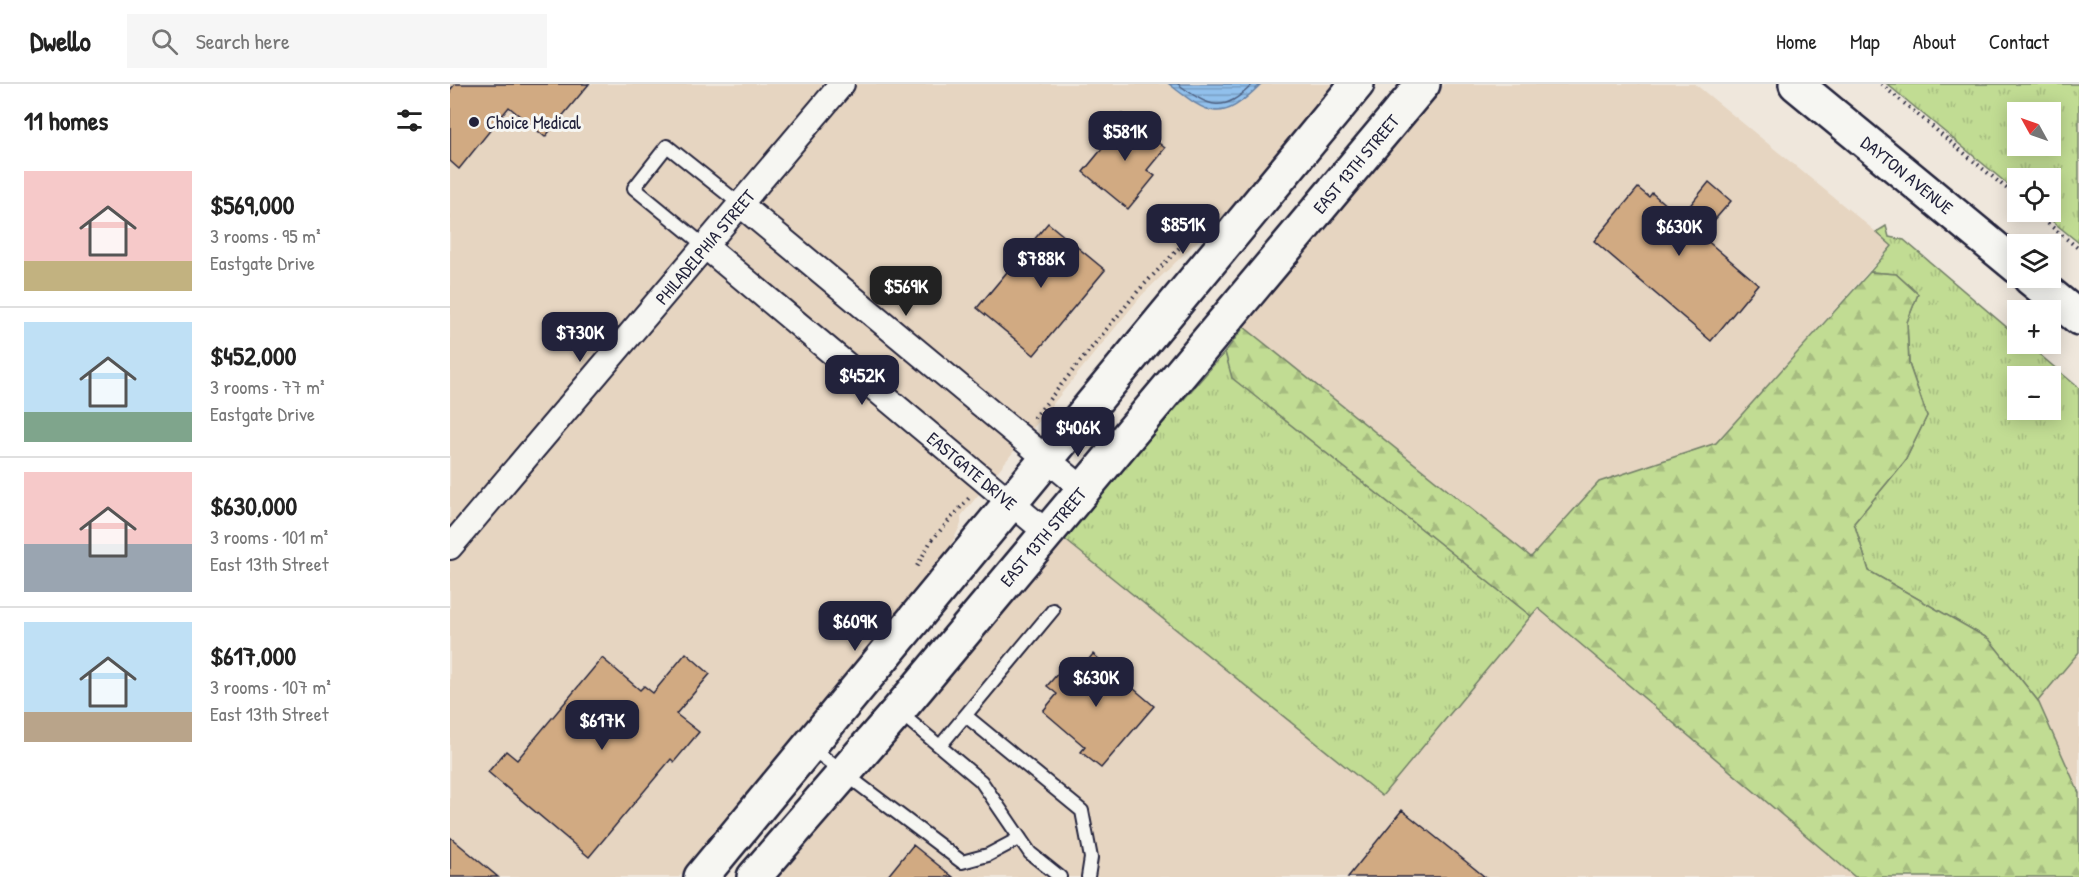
<!DOCTYPE html>
<html lang="en">
<head>
<meta charset="utf-8">
<style>
	:root { --surface:#fff; --page:#f6f6f6; --text:#222; --muted:#767676; --line:#e0e0e0; --accent:#22223b }
	body { margin:0; font-family:"Patrick Hand",sans-serif; background:var(--page); color:var(--text); height:100vh; display:flex; flex-direction:column; font-size:22px; white-space:nowrap }
	* { box-sizing:border-box; margin:0 }
	p { font-size:20px; color:var(--muted) }
	.icon { flex:none; width:33px; height:33px; fill:none; stroke:currentColor; stroke-width:2; stroke-linecap:round; stroke-linejoin:round }
	.map { position:relative; flex:1; overflow:hidden }
	.panel { display:flex; flex-direction:column; background:var(--surface); width:450px }
	.panel>* { flex:none }
	.needle { width:39px; rotate:310deg }
	.fabs { position:absolute; left:1557px; top:18px; display:grid; gap:12px }
	.fabs a { display:grid; place-items:center; width:54px; height:54px; border-radius:0px; background:var(--surface); box-shadow:0 3px 15px #0003; font-size:30px }
	.price { position:absolute; translate:-50% -51px; padding:0 14px; border-radius:12px; background:var(--accent); color:#fff; font-size:20px; line-height:39px; filter:drop-shadow(0 2px 3px #0008) }
	.price::after { content:''; position:absolute; left:50%; top:36px; width:18px; height:14px; margin-left:-9px; background:inherit; clip-path:polygon(0 0,100% 0,50% 100%) }
	.price.on { background:#222; color:#fff }
	ul { padding:0; list-style:none }
	li { display:flex; align-items:center; gap:18px; height:150px; padding:0 24px }
	li+li { border-top:2px solid var(--line) }
	li span { display:grid; place-items:center; flex:none; width:168px; height:120px; border-radius:0px; color:#555 }
	li>.icon { margin-inline-start:auto }
	span .icon { width:72px; height:72px; fill:#fffc; stroke-width:1 }
	li b { font-size:26px }
	h2 { display:flex; justify-content:space-between; align-items:center; height:72px; padding:0 24px; font-size:26px }
	header { display:flex; align-items:center; gap:36px; box-sizing:border-box; height:84px; padding:0 30px; background:var(--surface); border-bottom:2px solid var(--line) }
	header strong { font-size:28px }
	nav { display:flex; gap:33px; margin-inline-start:auto; font-size:21px }
	.search { width:420px; height:54px; background:var(--page); display:flex; align-items:center; gap:15px; box-sizing:border-box; padding:0 21px; border-radius:0px; color:var(--muted); font-size:22px }
	main { display:flex; flex:1; min-height:0 }
	.map>svg:first-child { display:block }
	.built { fill:#e6d5c1 }
	.grass { fill:url(#grass-tufts); stroke:#727f67; stroke-width:1.5; fill-rule:evenodd }
	.forest { fill:url(#forest-firs); stroke:#727f67; stroke-width:1.5 }
	.water { fill:url(#water-rules); stroke:#6581a5; stroke-width:1.5 }
	.lines { fill:none; stroke-linecap:round; stroke-linejoin:round }
	.shore { stroke:#4e6182; stroke-width:1.5 }
	.building { fill:#d1aa82; stroke:#22223b; stroke-width:1.5 }
	.service-casing { stroke:#22223b; stroke-width:16 }
	.minor-casing { stroke:#22223b; stroke-width:28 }
	.secondary-casing { stroke:#22223b; stroke-width:38 }
	.path { stroke:#22223b; stroke-width:4; stroke-dasharray:1.5 4.5; stroke-linecap:butt }
	.service { stroke:#f6f6f2; stroke-width:12 }
	.minor { stroke:#f6f6f2; stroke-width:24 }
	.secondary { stroke:#f6f6f2; stroke-width:33 }
	.poi-dot { fill:#22223b; stroke:#f6f6f2; stroke-width:2 }
	.labels { text-anchor:middle; dominant-baseline:central; stroke-width:6; stroke-linejoin:round; paint-order:stroke }
	.poi-label { font-size:18px; fill:#22223b; stroke:#f6f6f2; text-anchor:start }
	.street-label { font-size:18px; fill:#22223b; stroke:#f6f6f2 }
</style>
</head>
<body>
<header>
<strong>Dwello</strong>
<div class="search"><svg class="icon" aria-label="search" viewBox="0 0 24 24"><circle cx="10" cy="10" r="6"/><path d="M15 15l6 6"/></svg>Search here</div>
<nav><a>Home</a><a>Map</a><a>About</a><a>Contact</a></nav>
</header>
<main>
<section class="panel">
<h2>11 homes<svg class="icon" aria-label="filters" viewBox="0 0 24 24"><path d="M4 7h16M4 17h16"/><circle cx="9" cy="7" r="2"/><circle cx="15" cy="17" r="2"/></svg></h2>
<ul>
<li><span style="background:linear-gradient(#f6c9c9 75%,#c2b280 0)"><svg class="icon" aria-label="home" viewBox="0 0 24 24"><path d="M3 11l9-7 9 7M6 9v11h12V9"/></svg></span><div><b>$569,000</b><p>3 rooms · 95 m²</p><p>Eastgate Drive</p></div></li>
<li><span style="background:linear-gradient(#bfe0f5 75%,#7fa58c 0)"><svg class="icon" aria-label="home" viewBox="0 0 24 24"><path d="M3 11l9-7 9 7M6 9v11h12V9"/></svg></span><div><b>$452,000</b><p>3 rooms · 77 m²</p><p>Eastgate Drive</p></div></li>
<li><span style="background:linear-gradient(#f6c9c9 60%,#9aa5b1 0)"><svg class="icon" aria-label="home" viewBox="0 0 24 24"><path d="M3 11l9-7 9 7M6 9v11h12V9"/></svg></span><div><b>$630,000</b><p>3 rooms · 101 m²</p><p>East 13th Street</p></div></li>
<li><span style="background:linear-gradient(#bfe0f5 75%,#b9a48a 0)"><svg class="icon" aria-label="home" viewBox="0 0 24 24"><path d="M3 11l9-7 9 7M6 9v11h12V9"/></svg></span><div><b>$617,000</b><p>3 rooms · 107 m²</p><p>East 13th Street</p></div></li>
</ul>
</section>
<div class="map">
<svg width="1629" height="793" viewBox="0 0 1629 793">
	<defs>
		<pattern id="grass-tufts" width="24" height="20" patternUnits="userSpaceOnUse" patternTransform="scale(1.5)"><rect width="24" height="20" fill="#c1dc93"/><path d="M3 7l-1-3M5 7V3M7 7l1-3M15 17l-1-3M17 17v-4M19 17l1-3" fill="none" stroke="#a6bc80"/></pattern>
		<pattern id="forest-firs" width="22" height="20" patternUnits="userSpaceOnUse" patternTransform="scale(1.5)"><rect width="22" height="20" fill="#c1dc93"/><path d="M5 1l3.5 6h-7zM16 11l3.5 6h-7z" fill="#a6bc80"/></pattern>
		<pattern id="water-rules" width="6" height="5" patternUnits="userSpaceOnUse" patternTransform="scale(1.5)"><rect width="6" height="5" fill="#91c0ec"/><path d="M0 2.5h6" fill="none" stroke="#769cc0"/></pattern>
	</defs>
	<rect width="100%" height="100%" fill="#efe7dc"/>
	<filter id="ink" filterUnits="userSpaceOnUse"><feTurbulence type="fractalNoise" baseFrequency=".0167" numOctaves="2"/><feDisplacementMap in="SourceGraphic" scale="12" xChannelSelector="R" yChannelSelector="G"/><feConvolveMatrix kernelMatrix="1 2 1 2 8 2 1 2 1" color-interpolation-filters="sRGB"/></filter>
	<g filter="url(#ink)">
		<path class="built" d="M0,0H888L794,112L692,211L511,432V440L500,463L229,793H0Z
			M994,0H1245L1442,161L1266,359L1149,398L1081,473L794,243Z
			M613,454L932,712L1088,524L1405,793H328Z
			M1629,568V709L1588,617Z"/>
		<path class="grass" d="M1437,0H1629V159L1591,128H1600V94H1568L1567,108ZM1568,28H1600V62H1568Z
			M1436,142L1439,153L1454,156L1567,252L1568,260H1577L1629,304V568L1588,617L1539,555L1419,487L1404,439L1455,377L1477,332L1459,280L1457,238L1468,210L1446,190L1420,188L1442,162L1426,148ZM1568,292H1600V326H1568Z
			M775,268L783,294L1081,532L932,712L613,454Z"/>
		<path class="forest" d="M1420,188L1446,190L1468,210L1457,238L1459,280L1477,332L1455,377L1404,439L1419,487L1539,555L1588,617L1629,709V793H1405L1088,524L1081,532L782,294L775,268L794,243L1081,473L1149,398L1266,359Z"/>
		<path class="water" d="M719,0H811C771,40 760,32 719,0Z"/>
		<g class="lines">
			<path class="shore" d="M728,0C760,24 773,30 803,0"/>
		</g>
		<path class="building" d="M5,0H139L95,53L59,23L9,85L0,77V6Z
			M672,30L715,64L697,86L705,92L678,125L633,88L656,60L651,56Z
			M1259,98L1281,117L1254,148L1258,151L1255,155L1308,200L1261,257L1144,157L1188,104L1199,113L1202,109L1226,130L1229,127L1233,130Z
			M598,139L655,186L584,271L527,224Z
			M236,569L260,590L226,630L249,648L224,678L221,675L139,773L38,688L56,667L67,676L152,574L190,606L194,602L203,609Z
			M643,570L704,622L651,684L631,668L635,663L593,627L607,610L597,602L616,580L627,590Z
			M952,726L1035,793H898Z
			M0,753L48,793H0Z
			M463,761L503,793H437Z"/>
		<g class="lines">
			<defs>
				<path id="service" d="M256,163L184,104L217,62L291,121
					M449,628L531,697L580,769L610,793
					M516,632L632,727L641,774L638,793
					M490,662L603,526
					M361,664L512,778L538,771L570,754"/>
				<path id="minor" d="M291,121L633,405
					M256,163L596,448
					M0,463L392,0"/>
				<path id="secondary" d="M1346,0L1568,183
					M1580,194L1629,234
					M251,793L907,0
					M304,793L448,627L973,0"/>
			</defs>
			<use href="#service" class="service-casing"/>
			<use href="#minor" class="minor-casing"/>
			<use href="#secondary" class="secondary-casing"/>
			<path class="path" d="M1431,0L1568,114
				M1584,128L1629,165
				M584,334L688,207L733,160
				M467,482L481,457L519,414"/>
			<use href="#service" class="service"/>
			<use href="#minor" class="minor"/>
			<use href="#secondary" class="secondary"/>
		</g>
	</g>
	<circle class="poi-dot" cx="24" cy="38" r="6"/>
	<g class="labels">
		<g class="poi-label">
			<text x="36" y="38">Choice Medical</text>
		</g>
		<g class="street-label">
			<text transform="translate(906 80) rotate(-50)">EAST 13TH STREET</text>
			<text transform="translate(1457 91) rotate(39)">DAYTON AVENUE</text>
			<text transform="translate(255 163) rotate(-50)">PHILADELPHIA STREET</text>
			<text transform="translate(522 387) rotate(40)">EASTGATE DRIVE</text>
			<text transform="translate(593 453) rotate(-50)">EAST 13TH STREET</text>
		</g>
	</g>
</svg>
<div class="fabs">
<a><svg class="needle" viewBox="-14 -14 28 28"><path d="M0-13l5 13h-10z" fill="#e53935"/><path d="M0 13l5-13h-10z" fill="#767676"/></svg></a>
<a><svg class="icon" aria-label="locate" viewBox="0 0 24 24"><circle cx="12" cy="12" r="6"/><path d="M12 2v4M12 18v4M2 12h4M18 12h4"/></svg></a>
<a><svg class="icon" aria-label="layers" viewBox="0 0 24 24"><path d="M12 4l9 5-9 5-9-5zM3 14l9 5 9-5"/></svg></a>
<a>+</a>
<a>−</a>
</div>
<b class="price" style="left:675px;top:78px">$581K</b>
<b class="price" style="left:733px;top:171px">$851K</b>
<b class="price" style="left:1229px;top:173px">$630K</b>
<b class="price" style="left:591px;top:205px">$788K</b>
<b class="price on" style="left:456px;top:233px">$569K</b>
<b class="price" style="left:130px;top:279px">$730K</b>
<b class="price" style="left:412px;top:322px">$452K</b>
<b class="price" style="left:628px;top:374px">$406K</b>
<b class="price" style="left:405px;top:568px">$609K</b>
<b class="price" style="left:646px;top:624px">$630K</b>
<b class="price" style="left:152px;top:667px">$617K</b>
</div>
</main>
</body>
</html>
